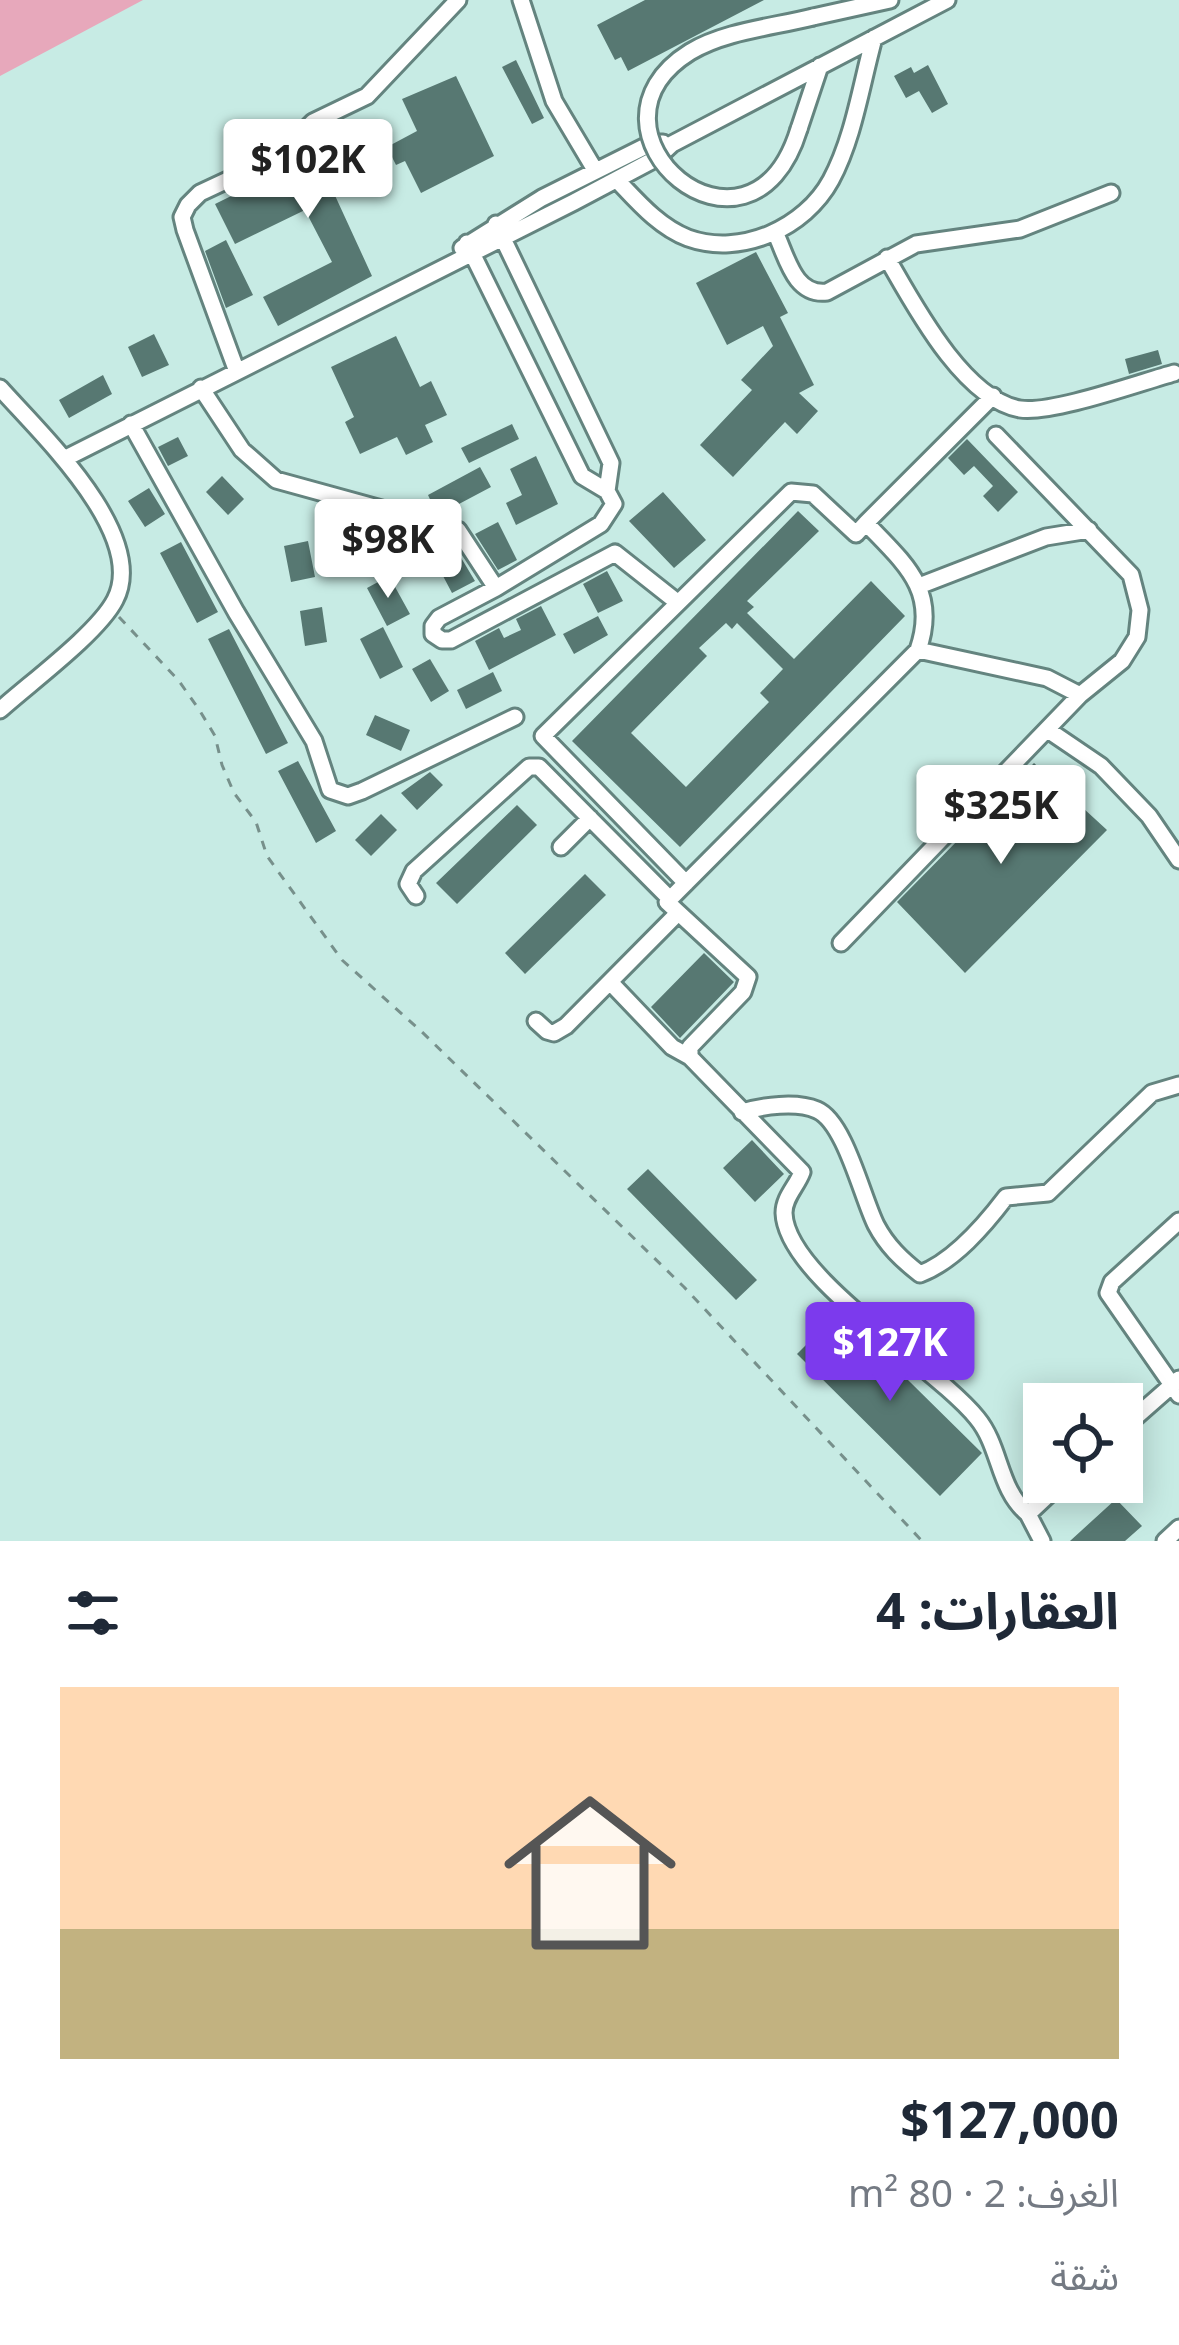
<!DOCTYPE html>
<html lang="ar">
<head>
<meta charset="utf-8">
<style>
	:root { --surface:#fff; --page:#f2f2f3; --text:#1f2937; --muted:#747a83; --line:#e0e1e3; --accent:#7c3aed }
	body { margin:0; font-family:"Noto Sans","Noto Sans Arabic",sans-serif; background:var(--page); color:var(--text); direction:rtl; height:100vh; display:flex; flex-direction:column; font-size:45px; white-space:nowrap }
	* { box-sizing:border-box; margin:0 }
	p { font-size:39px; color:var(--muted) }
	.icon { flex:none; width:66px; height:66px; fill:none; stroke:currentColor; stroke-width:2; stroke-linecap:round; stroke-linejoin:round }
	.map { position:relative; height:1541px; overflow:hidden; direction:ltr }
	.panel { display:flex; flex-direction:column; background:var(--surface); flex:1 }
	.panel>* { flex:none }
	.controls { position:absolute; left:1023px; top:1383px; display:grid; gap:24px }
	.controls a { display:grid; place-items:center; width:120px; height:120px; border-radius:0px; background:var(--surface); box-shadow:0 6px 30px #0003; font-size:60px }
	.price { position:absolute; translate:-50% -102px; padding:0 27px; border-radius:12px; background:#fff; color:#222; font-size:39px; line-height:78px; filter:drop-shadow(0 3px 6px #0008) }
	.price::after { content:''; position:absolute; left:50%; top:72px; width:36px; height:27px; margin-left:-18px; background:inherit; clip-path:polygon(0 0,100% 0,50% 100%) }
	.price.current { background:var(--accent); color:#fff }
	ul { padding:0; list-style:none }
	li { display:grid; align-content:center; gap:24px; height:636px; padding:0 60px }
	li+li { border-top:3px solid var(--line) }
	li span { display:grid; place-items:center; height:372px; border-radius:0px; color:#555 }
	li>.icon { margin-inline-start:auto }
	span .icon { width:216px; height:216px; fill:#fffc; stroke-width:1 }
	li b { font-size:51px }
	h2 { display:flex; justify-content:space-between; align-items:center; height:144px; padding:0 60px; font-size:51px }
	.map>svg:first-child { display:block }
	.green { fill:#e7a8bb }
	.building { fill:#577872; fill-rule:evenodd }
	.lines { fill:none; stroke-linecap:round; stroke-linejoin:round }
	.minor-casing { stroke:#64847f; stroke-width:21 }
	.path { stroke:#77908b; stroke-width:3; stroke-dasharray:9 9; stroke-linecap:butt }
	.minor { stroke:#fff; stroke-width:15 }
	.minor-bridge-casing { stroke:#64847f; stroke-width:21; stroke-linecap:butt }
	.minor-bridge { stroke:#fff; stroke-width:15 }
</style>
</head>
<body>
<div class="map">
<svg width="1179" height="1541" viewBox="0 0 1179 1541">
	<rect width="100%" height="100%" fill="#c7ebe4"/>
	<path class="green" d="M0,0H143L0,76Z"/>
	<path class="building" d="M645,0H764L628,71L621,57L615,60L597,25Z
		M516,60L544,118L532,124L502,67Z
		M928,65L948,104L932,113L919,91L906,98L894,76L911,67L914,73Z
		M456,76L494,156L421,193L405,161L396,165L387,147L417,131L402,99Z
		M355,126L379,176L364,184L360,175L332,189L372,276L278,326L263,297L332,262L305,210L235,244L215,204L343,141L339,133Z
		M226,240L253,295L226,308L205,251Z
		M756,252L788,313L780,317L814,385L799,393L818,411L797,434L785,422L733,477L700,445L752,390L741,380L773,346L763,326L727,345L696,283Z
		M154,334L169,365L142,377L128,347Z
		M396,336L420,387L431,381L447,415L425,425L433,442L406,455L397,437L360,454L345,422L354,417L331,367Z
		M1158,350L1162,364L1129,374L1125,359Z
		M103,375L112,394L69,418L59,400Z
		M512,424L519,439L469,463L461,448Z
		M178,437L188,456L168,466L158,447Z
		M967,439L1018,492L998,512L983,496L993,486L974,466L964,475L948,458Z
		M536,456L558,504L516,525L506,503L522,495L510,469Z
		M480,467L491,487L442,513L436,512L428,495Z
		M222,476L244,499L228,515L206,492Z
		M149,488L165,514L145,527L128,501Z
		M663,492L706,540L674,568L629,521Z
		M798,511L819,531L747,601L754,607L747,613L794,659L871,581L905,616L680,847L572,741ZM726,623L732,629L737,623L783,669L760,693L769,702L686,787L631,733L707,656L699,648Z
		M498,522L517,560L498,570L475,534Z
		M419,537L431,561L393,579L382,556Z
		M308,541L315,577L291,582L284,546Z
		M181,542L218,612L197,623L160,553Z
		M454,546L475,581L452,593L433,557Z
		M607,571L623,601L598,613L583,584Z
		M389,576L410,614L387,626L367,588Z
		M541,606L556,635L489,670L475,641L499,628L504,638L521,630L516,619Z
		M322,607L327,642L305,646L300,611Z
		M598,616L608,635L574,654L563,634Z
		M383,627L403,667L380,679L360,639Z
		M229,629L288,743L266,754L208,639Z
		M430,659L449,691L431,702L412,669Z
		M493,672L502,691L466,709L457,690Z
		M375,715L410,730L401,751L366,735Z
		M298,761L336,831L316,843L278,771Z
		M1034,763L1107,830L965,973L897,902Z
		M430,772L443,785L417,810L401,793Z
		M517,805L537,825L457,904L436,883Z
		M381,814L397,830L371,856L355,840Z
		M585,874L606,895L525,974L505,953Z
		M704,953L734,982L680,1038L651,1007Z
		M752,1140L784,1174L755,1202L723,1168Z
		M648,1169L757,1280L736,1300L627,1189Z
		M839,1312L982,1453L940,1496L797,1354Z
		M1116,1499L1142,1526L1125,1541H1070Z"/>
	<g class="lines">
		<defs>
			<path id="minor" d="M521,0L554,101L595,170
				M813,17L890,0
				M799,129L820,66
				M617,180C637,201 659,227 688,238C741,257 805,228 831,180C854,137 861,85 874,38
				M775,232C787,257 794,296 827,292L916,244L1020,229L1111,193
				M467,243L582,476L607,491
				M462,248L542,198L652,143H663
				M887,258C913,303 963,399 1020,409C1052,414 1138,383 1174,373
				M236,369L185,230L182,217L188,205L200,193L279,156L313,122L367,96L458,0
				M0,388C39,432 149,535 115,600C98,633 30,683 0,710
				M201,388L242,450L276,480L458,530L496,588L601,524L614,504L607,491L611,463L496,224
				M993,396L866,523C904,563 939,590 918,650L667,902L748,977L743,992L690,1047V1057L802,1172C797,1186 784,1197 784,1213C786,1277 936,1367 977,1418C1001,1447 998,1489 1028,1514
				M131,424L236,612L314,741L330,790L348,796L362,791L515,717
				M64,459L574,202L657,158L672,144L947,0
				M919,586L1046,537L1089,530
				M496,588L439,618L433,626V634L442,640H451L615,553L677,602
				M918,650L1047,678L1080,695L1122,661L1137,637L1140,610L1131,575L996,435
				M1048,730L1101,766L1149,816L1179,860
				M561,847L590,818
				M686,883L543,736L791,492L813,494L856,534L866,523
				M416,896L408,884L414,871L529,767H539L670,899
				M841,943L1080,695
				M610,982L672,1047L690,1057
				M536,1021L547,1031L554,1033L566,1026L678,913
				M742,1112C763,1106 796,1101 817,1110C845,1122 862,1197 876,1225C887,1246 902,1260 920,1274C954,1261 984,1226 1006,1197L1048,1193L1152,1093L1179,1085
				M1179,1221L1112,1282L1108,1293L1179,1395
				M1122,1429L1179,1379
				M1042,1541L1028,1514L1062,1482
				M1165,1541L1179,1528"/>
		</defs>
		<use href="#minor" class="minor-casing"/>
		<path class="path" d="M119,617L179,681L200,711L215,736L222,765L234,793L256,822L267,856L342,960L422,1032L684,1287L922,1541"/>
		<use href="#minor" class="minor"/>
		<defs>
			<path id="minor-bridge" d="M799,129C750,289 565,130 690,52C725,31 773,27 813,17"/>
		</defs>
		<use href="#minor-bridge" class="minor-bridge-casing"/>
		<use href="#minor-bridge" class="minor-bridge"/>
	</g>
</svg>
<div class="controls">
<a><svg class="icon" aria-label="locate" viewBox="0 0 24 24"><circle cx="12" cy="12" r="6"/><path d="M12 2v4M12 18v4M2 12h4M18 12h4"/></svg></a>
</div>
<b class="price" style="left:308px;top:221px">$102K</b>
<b class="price" style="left:388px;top:601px">$98K</b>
<b class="price" style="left:1001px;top:867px">$325K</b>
<b class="price current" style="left:890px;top:1404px">$127K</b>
</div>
<section class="panel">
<h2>العقارات: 4<svg class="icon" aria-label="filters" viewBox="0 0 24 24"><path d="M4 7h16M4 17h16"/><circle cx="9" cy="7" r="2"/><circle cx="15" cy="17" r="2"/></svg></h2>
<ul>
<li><span style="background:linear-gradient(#ffd9b3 65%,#c2b280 0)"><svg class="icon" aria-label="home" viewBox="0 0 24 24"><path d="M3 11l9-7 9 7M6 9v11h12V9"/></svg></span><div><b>$127,000</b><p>الغرف: 2 · 80 m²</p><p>شقة</p></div></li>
</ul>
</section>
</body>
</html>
